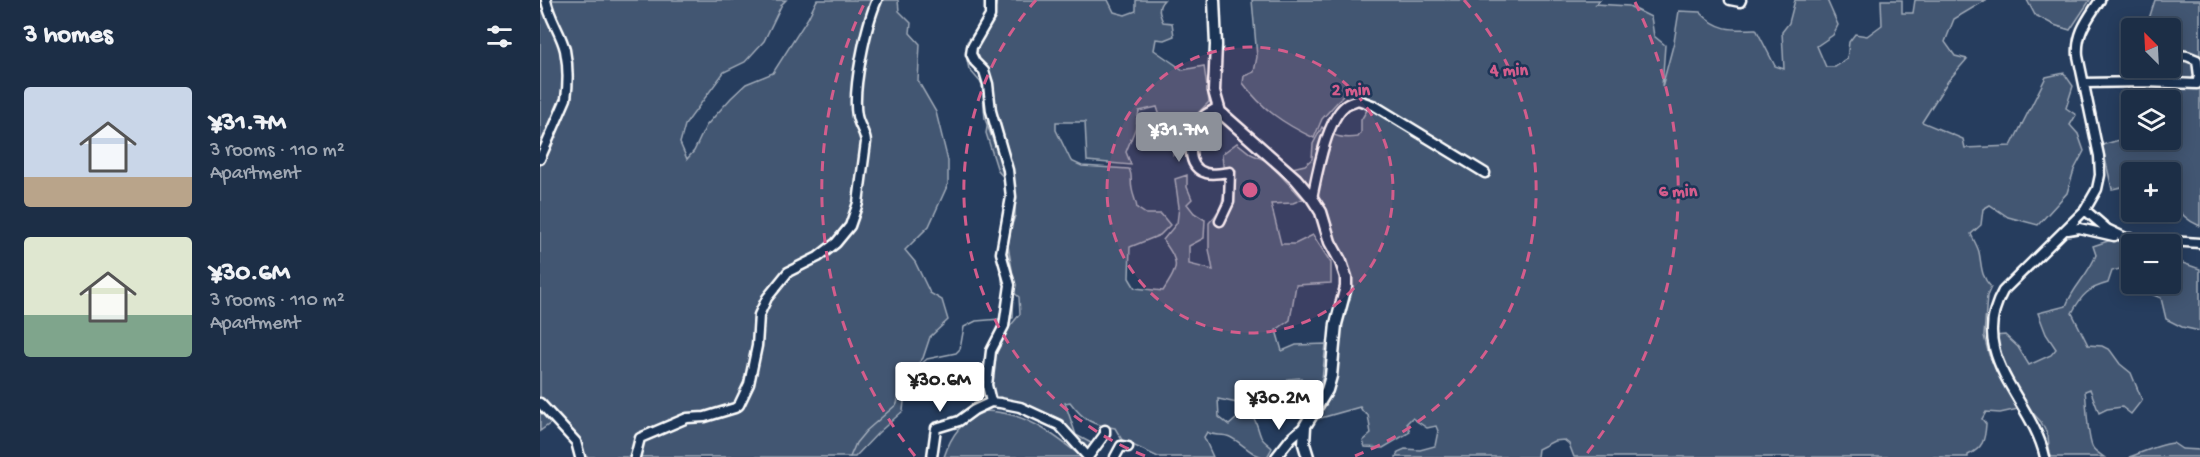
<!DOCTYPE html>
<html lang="en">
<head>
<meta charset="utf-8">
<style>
	:root { --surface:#1c2e46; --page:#293a51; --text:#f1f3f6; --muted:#a0a8b3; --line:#3a4a5f; --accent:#8c9099 }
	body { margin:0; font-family:"Gochi Hand",sans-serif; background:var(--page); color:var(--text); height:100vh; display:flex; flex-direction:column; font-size:22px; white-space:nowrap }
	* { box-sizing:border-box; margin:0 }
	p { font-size:20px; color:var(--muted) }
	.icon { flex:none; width:33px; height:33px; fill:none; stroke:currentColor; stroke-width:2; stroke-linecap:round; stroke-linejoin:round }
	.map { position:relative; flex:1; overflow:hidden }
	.side { display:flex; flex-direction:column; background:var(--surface); width:540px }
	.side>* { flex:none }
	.needle { width:39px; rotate:336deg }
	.buttons { position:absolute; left:1581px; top:18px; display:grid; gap:12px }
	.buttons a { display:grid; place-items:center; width:60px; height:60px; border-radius:6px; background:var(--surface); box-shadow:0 3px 15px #0003,0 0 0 2px var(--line); font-size:30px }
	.price { position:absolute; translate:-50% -51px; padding:0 14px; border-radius:6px; background:#fff; color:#222; font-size:20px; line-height:39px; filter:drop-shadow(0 2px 3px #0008) }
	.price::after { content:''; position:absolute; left:50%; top:36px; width:18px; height:14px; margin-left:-9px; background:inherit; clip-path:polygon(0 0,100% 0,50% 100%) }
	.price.selected { background:var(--accent); color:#fff }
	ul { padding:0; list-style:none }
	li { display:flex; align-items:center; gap:18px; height:150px; padding:0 24px }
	li span { display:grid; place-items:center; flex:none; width:168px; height:120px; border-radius:6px; color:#555 }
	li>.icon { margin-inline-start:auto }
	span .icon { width:72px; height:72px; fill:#fffc; stroke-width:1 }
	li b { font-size:26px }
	h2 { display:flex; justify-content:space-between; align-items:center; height:72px; padding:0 24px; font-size:26px }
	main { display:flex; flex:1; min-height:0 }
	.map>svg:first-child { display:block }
	.green { fill:#425672; stroke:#a0aab8; stroke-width:1.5; fill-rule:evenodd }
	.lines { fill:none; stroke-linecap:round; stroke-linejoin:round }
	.stream { stroke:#a4aebb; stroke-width:1.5 }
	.minor-casing { stroke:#fff; stroke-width:13 }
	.major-casing { stroke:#fff; stroke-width:15 }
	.minor { stroke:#1d3557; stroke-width:8 }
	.major { stroke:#1d3557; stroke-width:10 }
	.ring { fill:none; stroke:#d45d8c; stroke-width:3; stroke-dasharray:10 8 }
	.centre { fill:#d45d8c; stroke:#1d3557; stroke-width:3 }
	.ring-label { font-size:18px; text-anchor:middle; font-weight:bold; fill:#d45d8c; stroke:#1d3557; stroke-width:5; stroke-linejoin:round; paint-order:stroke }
</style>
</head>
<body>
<main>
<section class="side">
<h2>3 homes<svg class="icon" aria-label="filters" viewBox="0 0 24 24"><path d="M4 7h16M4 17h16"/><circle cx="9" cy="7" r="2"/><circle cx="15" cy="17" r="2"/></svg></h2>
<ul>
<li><span style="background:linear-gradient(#c9d6e8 75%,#b9a48a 0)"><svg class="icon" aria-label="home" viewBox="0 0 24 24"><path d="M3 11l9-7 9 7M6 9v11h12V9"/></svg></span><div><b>¥31.7M</b><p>3 rooms · 110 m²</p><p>Apartment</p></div></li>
<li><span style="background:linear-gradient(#dfe7d0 65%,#7fa58c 0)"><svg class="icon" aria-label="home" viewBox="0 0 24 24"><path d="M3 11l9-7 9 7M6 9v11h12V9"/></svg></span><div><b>¥30.6M</b><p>3 rooms · 110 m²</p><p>Apartment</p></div></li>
</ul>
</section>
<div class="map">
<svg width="1660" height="457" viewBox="0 0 1660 457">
	<rect width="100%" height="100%" fill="#263d5e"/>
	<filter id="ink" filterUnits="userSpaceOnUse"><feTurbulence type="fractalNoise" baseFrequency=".0167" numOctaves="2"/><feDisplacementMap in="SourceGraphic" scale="12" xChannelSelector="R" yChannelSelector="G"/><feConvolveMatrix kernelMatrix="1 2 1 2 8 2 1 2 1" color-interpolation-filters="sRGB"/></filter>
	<g filter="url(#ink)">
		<path class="green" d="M0,0H246L242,4L224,41L205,62L184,72L145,125L140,143L147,159L154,151L166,126L191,98L206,84L233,73L268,18L277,0H358L359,11L371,23L370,33L380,44L378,81L396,112L408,161V184L389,226L365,250L375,262L390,293L402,300L408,320L390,337L383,358L371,372L365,393L363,411L338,433L315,457H37L33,439L9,414L11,423L0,431Z
			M458,0H568L574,12L585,15L596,11V0H624C617,7 619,13 623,22L632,23L634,36L624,40L616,39L614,50L643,70L664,66L669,102L652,119L644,154L633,155L635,129L623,131L617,128L621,119L617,107L599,111L596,127L586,152L591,165L547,161L545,122H516V130L531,161L542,166L589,169C593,176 590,181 592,189C593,196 596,200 597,208L606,214H621L630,225L620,235L590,247L589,278L595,288L623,291C639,266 640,264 623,240L637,223L639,207L635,179L647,175V187L652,199L647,204L654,213L665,220L664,238L649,246V264L673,270L669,249V223C690,202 684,180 682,154L697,143L711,154L727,161L763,199L753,203L731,204L741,244H755L773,235L791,263V283L756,285L750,320L736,330L742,351L756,345L786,344L782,379L777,390L764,391L765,383L761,378L748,379C712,408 725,409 678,399L679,417L689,425L704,412C718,417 716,426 721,437C723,441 729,445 732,448L727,457C712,457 703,443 690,437C682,433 675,437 667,432L664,437L673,457H618L582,440L575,428C553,425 544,421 530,402L525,403L536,435L551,443L548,454L508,424L493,416L444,400L447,379L458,341L480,314L479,297L462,282L461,255L475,216V190L458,171L446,133L450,111L446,80L428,53L427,42Z
			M712,0H1060L1056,4L1089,6L1111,17L1114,36L1125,45L1122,87L1134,42L1139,11L1160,12C1178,31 1192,30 1216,29L1235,66L1244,69L1242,32L1249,23L1255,0H1287L1298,25L1293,35L1277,46L1286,67H1295L1307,59L1309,42L1315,34L1327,36L1342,25L1341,0H1362V13H1373L1375,0H1446L1414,19L1405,42L1415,56L1427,59L1408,81L1382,122L1423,139L1425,148L1471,146L1506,77L1524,73L1533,86L1526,108L1536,115L1530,125L1538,134L1544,151L1534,170L1527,193L1498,225L1468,217L1450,205L1443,209L1441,225L1431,234C1433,239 1437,245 1439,252C1442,266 1440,275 1451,287L1447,296L1444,336L1449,355L1478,409L1460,413L1446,412L1442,419L1446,424C1445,440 1443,448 1428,455V457H1034L1029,444L1024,440L1014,441L998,449L997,457H856L858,452L865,449L880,450L895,446L898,431L896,426L887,428L872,418L867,423L870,432L843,448L825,447L823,441L831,434L828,415L823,412L820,407L770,421L788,379L809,286L782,237L776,208L748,169L765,165L772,159L773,144L782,127C794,137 802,139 818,137L821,133V120L827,110V102L811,87L782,119L774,138C744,124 722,109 703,83L704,76L714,72L717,57Z
			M1487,0H1550L1530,30L1514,25L1495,15Z
			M1615,0H1660V226C1634,215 1631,198 1630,172H1592L1591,185L1572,189L1562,145L1579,140L1588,130V81L1581,53V42L1591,30L1592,68H1630V28H1593L1608,22ZM1592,100H1630V140H1592Z
			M1577,238L1616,242L1617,244H1592L1591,266L1572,271L1568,283C1549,288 1542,294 1532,313L1548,345L1562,346L1570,350L1580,364L1591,373L1602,400L1591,414L1582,407L1567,409L1559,413L1550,389L1545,391C1547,404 1547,439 1553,448C1555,451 1561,455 1564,457H1510L1508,436L1501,422L1484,403L1458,354L1454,336L1465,335L1478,347L1489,365L1511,355L1516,349L1506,334L1498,313L1526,306C1533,287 1549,274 1556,255L1553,246Z
			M1631,259L1660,269V331L1642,327L1626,319L1621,298L1599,289L1598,284H1630Z
			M443,411C484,411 512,433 542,457H404C412,433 421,423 443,411Z
			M1633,443L1642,449L1660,450V457H1589C1605,452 1616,445 1633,443Z"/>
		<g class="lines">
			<path class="stream" d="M454,15L457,0
				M447,30L453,19
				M433,40L427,43L426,55L429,69L442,84L445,119L464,170
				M468,318H473L474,281L468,246L475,200
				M310,457L316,443L326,431L357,404L362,381L387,359L416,353L420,349L424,327L436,321L460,319"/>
			<defs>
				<path id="minor" d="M450,0V16L432,47L431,54L435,62L444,71L448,84L451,111L468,170L471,197L461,253L470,285L464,326L451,351L447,385L451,402
					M1190,0L1200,2L1201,0
					M1605,82L1606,68
					M1544,83L1605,82L1657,84L1659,76L1657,60L1647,56L1630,54
					M678,107C674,110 669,112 665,115C652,128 641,166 666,173C672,175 683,173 690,172L689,202L680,221
					M0,159L26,99C28,85 28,65 25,50C21,33 9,18 6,0
					M772,198C777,175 786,121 805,106C808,103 814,102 818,100L835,106L945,173
					M1545,210L1567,229L1586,238L1660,243
					M1528,230L1539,228L1574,236
					M0,403L36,442L40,457
					M95,457L100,438L147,418L165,417L195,408L199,405L209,384L217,346L219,315L227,298L248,272L278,257L296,243L310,226L318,203L326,142C325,132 319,126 317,116C312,90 326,25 337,0
					M392,457L396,428L419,421L434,410L451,402L460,403L480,407L519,425L548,457
					M548,457L565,434V430
					M575,457L581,446L588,447
					M736,457L751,438L765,426
					M1505,457C1492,399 1426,356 1463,291L1545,210L1557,189L1560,175L1559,156L1538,56C1536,32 1548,19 1560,0"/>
				<path id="major" d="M674,0L676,45L674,91L680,112L756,179L772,198L781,212L790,242L801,262L806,277V287L796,324L791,376L787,390L765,426L764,444L768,457"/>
			</defs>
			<use href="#minor" class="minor-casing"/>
			<use href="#major" class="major-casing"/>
			<use href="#minor" class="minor"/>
			<use href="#major" class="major"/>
		</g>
	</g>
	<circle cx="710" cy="190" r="143" fill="#d45d8c" fill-opacity=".12"/>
	<g class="ring">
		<circle cx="710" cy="190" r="143"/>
		<path d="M605 456A286 286 0 0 1 496 0M924 0A286 286 0 0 1 815 456"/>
		<path d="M375 456A428 428 0 0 1 325 2M1095 2A428 428 0 0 1 1045 456"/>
	</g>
	<circle cx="710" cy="190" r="9" class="centre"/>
	<g class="ring-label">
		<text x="969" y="75">4 min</text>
		<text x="811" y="95">2 min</text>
		<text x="1138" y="196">6 min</text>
	</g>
</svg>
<div class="buttons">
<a><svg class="needle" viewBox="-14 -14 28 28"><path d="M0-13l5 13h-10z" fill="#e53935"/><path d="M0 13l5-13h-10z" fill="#a0a8b3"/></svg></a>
<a><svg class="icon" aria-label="layers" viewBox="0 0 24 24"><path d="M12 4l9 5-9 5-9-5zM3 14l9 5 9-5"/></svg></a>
<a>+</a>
<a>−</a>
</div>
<b class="price selected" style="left:639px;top:163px">¥31.7M</b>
<b class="price" style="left:400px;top:413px">¥30.6M</b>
<b class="price" style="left:739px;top:431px">¥30.2M</b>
</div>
</main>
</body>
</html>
